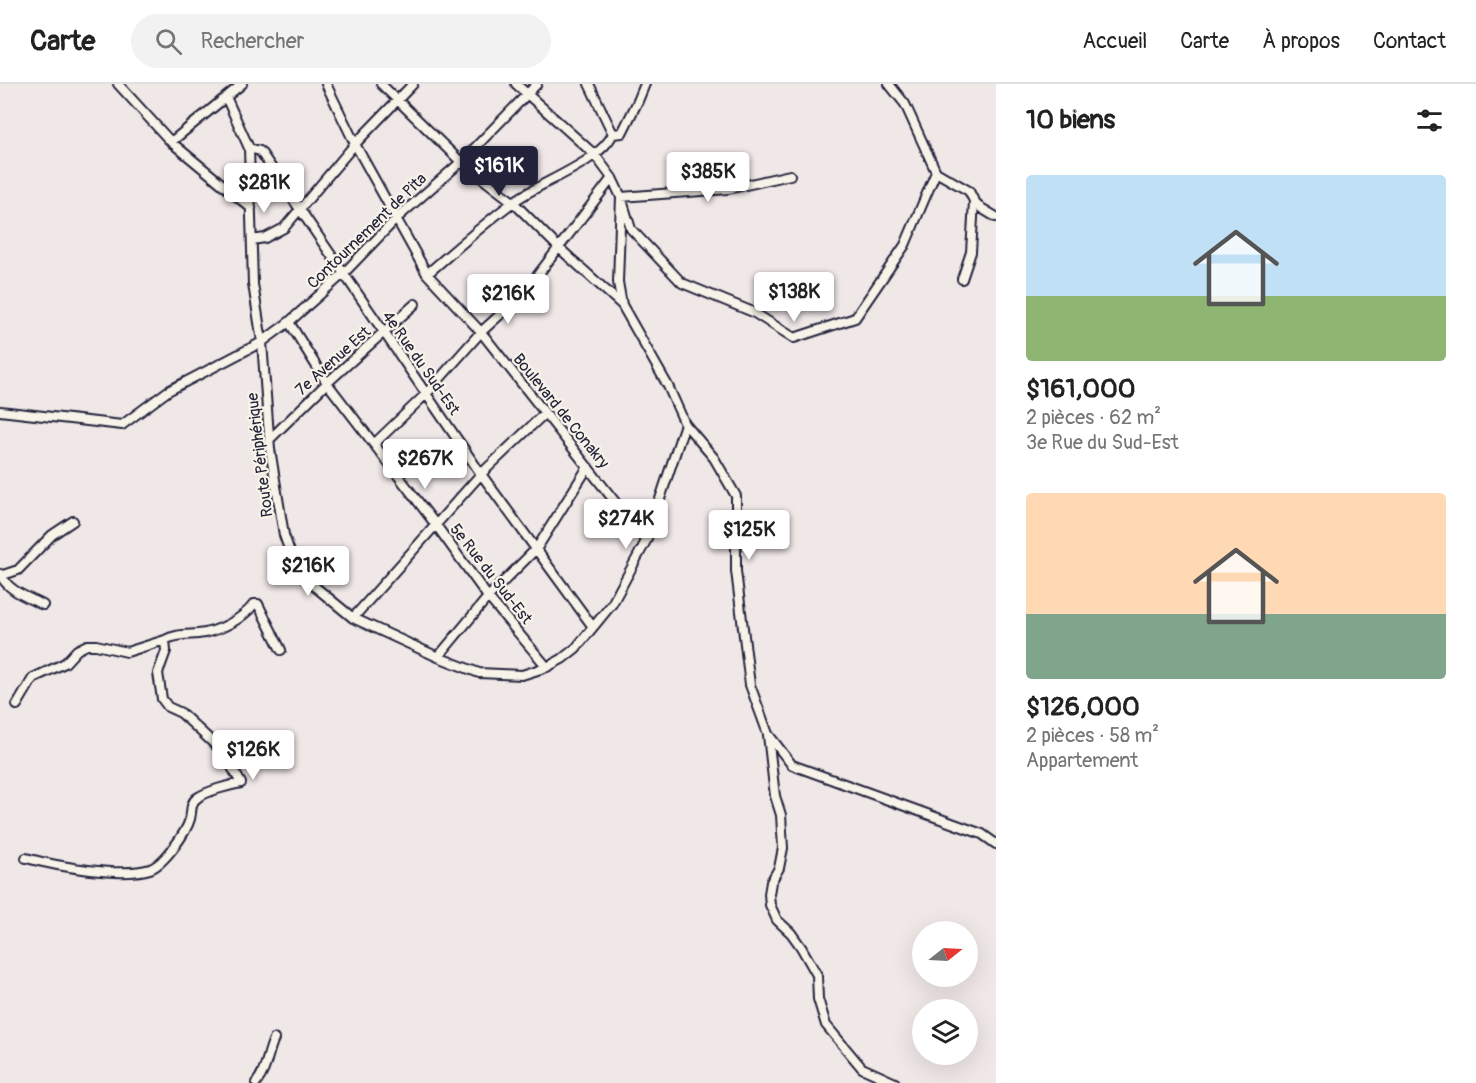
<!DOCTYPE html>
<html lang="fr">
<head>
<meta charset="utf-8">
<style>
	:root { --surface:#fff; --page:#f2f2f2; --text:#222; --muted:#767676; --line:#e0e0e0; --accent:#22223b }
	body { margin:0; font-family:Pangolin,sans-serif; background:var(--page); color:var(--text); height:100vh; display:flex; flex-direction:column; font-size:22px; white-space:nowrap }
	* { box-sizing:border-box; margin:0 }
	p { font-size:20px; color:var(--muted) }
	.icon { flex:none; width:33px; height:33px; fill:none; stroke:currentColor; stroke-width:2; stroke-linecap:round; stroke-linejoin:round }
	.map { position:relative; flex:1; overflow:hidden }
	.sheet { display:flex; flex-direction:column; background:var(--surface); width:480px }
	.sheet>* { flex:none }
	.needle { width:39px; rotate:72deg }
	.buttons { position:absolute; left:912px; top:837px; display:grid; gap:12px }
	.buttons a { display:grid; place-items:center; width:66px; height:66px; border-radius:50%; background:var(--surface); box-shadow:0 6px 24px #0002; font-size:30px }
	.price { position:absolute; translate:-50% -51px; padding:0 14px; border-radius:6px; background:#fff; color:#222; font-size:20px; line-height:39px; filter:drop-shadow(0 2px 3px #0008) }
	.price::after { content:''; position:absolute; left:50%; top:36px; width:18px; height:14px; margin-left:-9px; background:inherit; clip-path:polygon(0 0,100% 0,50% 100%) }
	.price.current { background:var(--accent); color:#fff }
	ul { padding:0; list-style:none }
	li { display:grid; align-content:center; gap:12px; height:318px; padding:0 30px }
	li span { display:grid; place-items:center; height:186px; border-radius:6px; color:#555 }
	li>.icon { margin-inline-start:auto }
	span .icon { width:108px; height:108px; fill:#fffc; stroke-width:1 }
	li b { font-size:26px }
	h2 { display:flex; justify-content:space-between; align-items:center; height:72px; padding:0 30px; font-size:26px }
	header { display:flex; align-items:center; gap:36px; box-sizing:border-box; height:84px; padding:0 30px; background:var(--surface); border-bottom:2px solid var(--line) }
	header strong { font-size:28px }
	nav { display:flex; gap:33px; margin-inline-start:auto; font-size:21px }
	.search { width:420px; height:54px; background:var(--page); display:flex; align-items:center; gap:15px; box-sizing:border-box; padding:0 21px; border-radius:33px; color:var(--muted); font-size:22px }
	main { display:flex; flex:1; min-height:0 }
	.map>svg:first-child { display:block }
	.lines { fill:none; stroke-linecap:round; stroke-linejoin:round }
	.minor-casing { stroke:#22223b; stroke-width:12 }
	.minor { stroke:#f7f3e8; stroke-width:8 }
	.labels { text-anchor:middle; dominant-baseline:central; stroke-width:4.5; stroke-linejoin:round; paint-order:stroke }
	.street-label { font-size:16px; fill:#22223b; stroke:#f7f3e8 }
</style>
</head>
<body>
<header>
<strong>Carte</strong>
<div class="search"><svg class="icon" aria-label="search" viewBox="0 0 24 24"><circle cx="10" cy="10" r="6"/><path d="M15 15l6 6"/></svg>Rechercher</div>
<nav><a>Accueil</a><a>Carte</a><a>À propos</a><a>Contact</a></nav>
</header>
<main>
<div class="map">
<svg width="996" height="999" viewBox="0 0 996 999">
	<rect width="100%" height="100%" fill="#f0e7e7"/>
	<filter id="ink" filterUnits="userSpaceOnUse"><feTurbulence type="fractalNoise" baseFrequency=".0167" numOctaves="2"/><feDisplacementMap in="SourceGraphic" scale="12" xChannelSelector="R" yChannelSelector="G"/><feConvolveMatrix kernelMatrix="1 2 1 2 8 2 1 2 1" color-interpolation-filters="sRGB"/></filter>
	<g filter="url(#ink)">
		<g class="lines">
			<defs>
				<path id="minor" d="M118,0L171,58L251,124
					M326,0L355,60L427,190L481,248L646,457
					M381,0L461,78L513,118L558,163L622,221
					M516,0L595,71L612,94L621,113L618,198L622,221L668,302L685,340L714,374L736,412V487L750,601L768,650L792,681L982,750L996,760
					M889,0L905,20L936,88L969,107L974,117L971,168L962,195
					M226,13L249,64L253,200L262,258L270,365L284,451L297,488L353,534L438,573L479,589L522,591L547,583L562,575L576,564L612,520L646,457L685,340
					M613,50L622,49L638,17L645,0
					M171,58L242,0
					M249,64L260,67L481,390L593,543
					M790,91L728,105L621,113L631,145L682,199L753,228L794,254L855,234L905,161L936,88
					M974,117L981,124L996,133
					M252,156L265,154L284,144L355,60L413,0
					M427,190C455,166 482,141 512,119C539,98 598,80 613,50L589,0
					M289,238L327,299L436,441L488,513L547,583
					M0,327L122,341L168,307L262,258L289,238L343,190L397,134L461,78L537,0
					M270,355L327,299L415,220
					M374,360L427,309L481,248L524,209L612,94
					M0,490C8,507 27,513 43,521
					M0,492L18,486L52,451L73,437
					M353,534L481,390L545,329
					M438,573L488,513L537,464L588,383
					M17,621L33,594L65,579L77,566L87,561H96L127,568L165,556
					M768,651L775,712L781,731L783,764L779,784L771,798L769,810L770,821L777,836L791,849L801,863L817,891L818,915L826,941L862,984L895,999
					M26,774C56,782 121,794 150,785C164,780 186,749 190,735C192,727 190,719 197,714C207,707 230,701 241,699L223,668L181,629L168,623L162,615L158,589L166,567L165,556C175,550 187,551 198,550C217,548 242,536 254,520H258L281,566
					M256,999C267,986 267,970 274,955"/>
			</defs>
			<use href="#minor" class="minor-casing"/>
			<use href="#minor" class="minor"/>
		</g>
	</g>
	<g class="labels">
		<g class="street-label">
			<text transform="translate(367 147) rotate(-44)">Contournement de Pita</text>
			<text transform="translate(333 277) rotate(-42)">7e Avenue Est</text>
			<text transform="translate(421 279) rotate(55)">4e Rue du Sud-Est</text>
			<text transform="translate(561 327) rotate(51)">Boulevard de Conakry</text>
			<text transform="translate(260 371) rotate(-97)">Route Périphérique</text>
			<text transform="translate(491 490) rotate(52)">5e Rue du Sud-Est</text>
		</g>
	</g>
</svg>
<div class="buttons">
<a><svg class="needle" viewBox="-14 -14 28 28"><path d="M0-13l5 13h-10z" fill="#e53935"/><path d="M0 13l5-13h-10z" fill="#767676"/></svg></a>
<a><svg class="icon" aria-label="layers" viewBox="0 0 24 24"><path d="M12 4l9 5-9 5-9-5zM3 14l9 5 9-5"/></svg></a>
</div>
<b class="price current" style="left:499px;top:113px">$161K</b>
<b class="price" style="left:708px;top:119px">$385K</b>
<b class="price" style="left:264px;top:130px">$281K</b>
<b class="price" style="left:794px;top:239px">$138K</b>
<b class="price" style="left:508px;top:241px">$216K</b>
<b class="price" style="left:425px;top:406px">$267K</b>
<b class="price" style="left:626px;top:466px">$274K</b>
<b class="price" style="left:749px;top:477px">$125K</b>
<b class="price" style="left:308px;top:513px">$216K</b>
<b class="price" style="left:253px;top:697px">$126K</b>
</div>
<section class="sheet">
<h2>10 biens<svg class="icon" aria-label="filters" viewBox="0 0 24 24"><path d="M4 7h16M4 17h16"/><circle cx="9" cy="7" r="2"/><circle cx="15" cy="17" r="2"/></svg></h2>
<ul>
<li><span style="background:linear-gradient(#bfe0f5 65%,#8fb573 0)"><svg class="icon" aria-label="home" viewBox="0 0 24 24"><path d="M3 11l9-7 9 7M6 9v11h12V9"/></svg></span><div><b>$161,000</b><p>2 pièces · 62 m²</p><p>3e Rue du Sud-Est</p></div></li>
<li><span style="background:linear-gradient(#ffd9b3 65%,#7fa58c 0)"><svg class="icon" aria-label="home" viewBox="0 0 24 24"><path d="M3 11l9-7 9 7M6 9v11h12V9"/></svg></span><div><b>$126,000</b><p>2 pièces · 58 m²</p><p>Appartement</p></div></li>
</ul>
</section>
</main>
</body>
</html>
